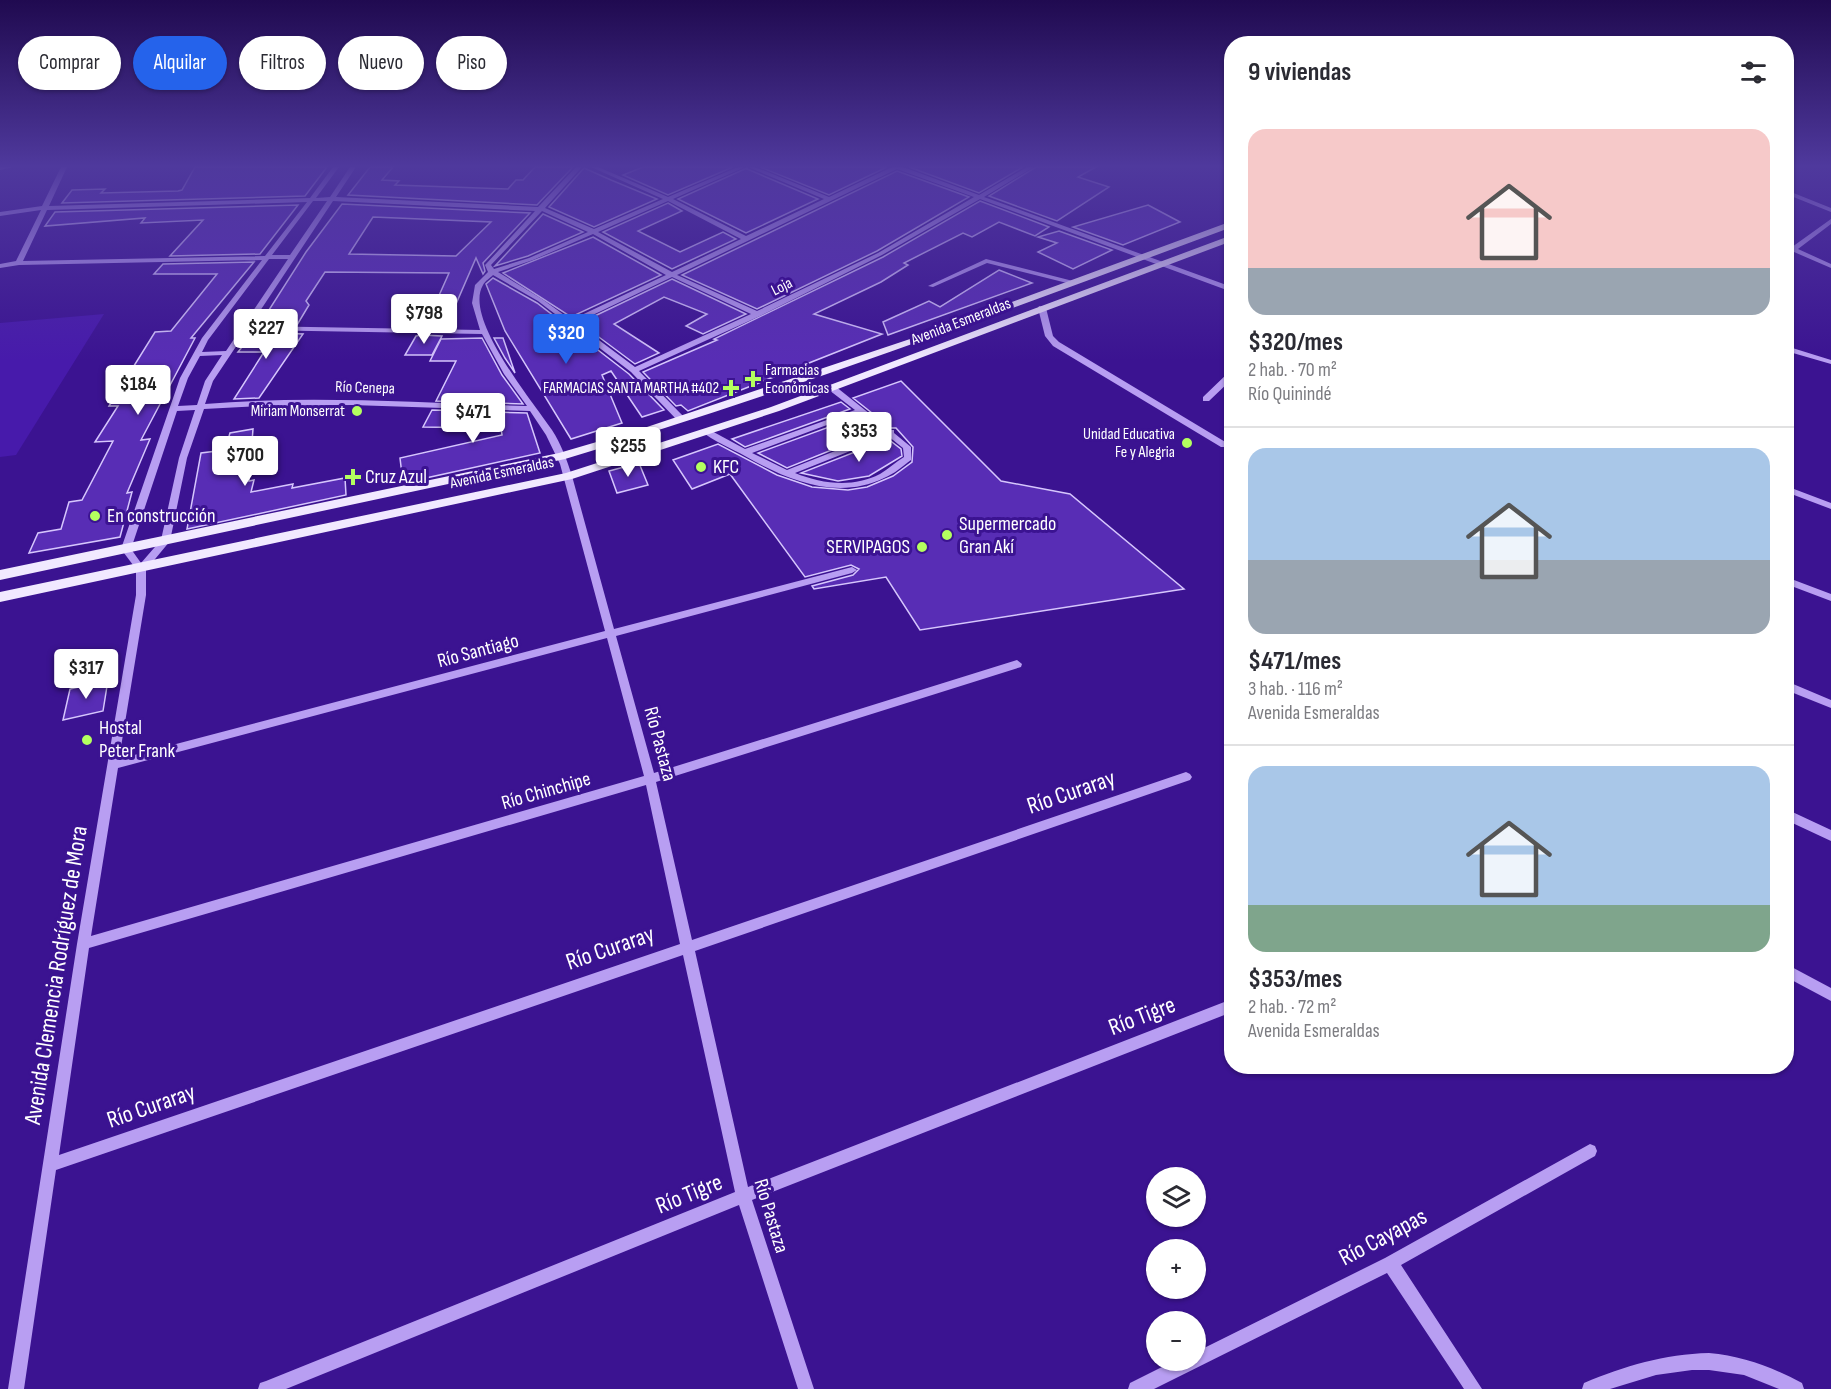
<!DOCTYPE html>
<html lang="es">
<head>
<meta charset="utf-8">
<style>
	:root { --surface:#fff; --page:#f7f7f7; --text:#2b2b33; --muted:#7c7c81; --line:#e1e1e2; --accent:#2563eb }
	body { margin:0; font-family:"Sofia Sans Condensed",sans-serif; background:var(--page); color:var(--text); height:100vh; display:flex; flex-direction:column; font-size:22px; white-space:nowrap }
	* { box-sizing:border-box; margin:0 }
	p { font-size:20px; color:var(--muted) }
	.icon { flex:none; width:33px; height:33px; fill:none; stroke:currentColor; stroke-width:2; stroke-linecap:round; stroke-linejoin:round }
	.map { position:relative; flex:1; overflow:hidden }
	.details { position:absolute; left:1224px; top:36px; width:570px; height:1038px; display:flex; flex-direction:column; background:var(--surface); border-radius:24px; box-shadow:0 2px 4px #0004 }
	.details>* { flex:none }
	.top-card { position:absolute; left:18px; top:36px; width:570px; height:54px; display:flex; gap:12px }
	.tools { position:absolute; left:1146px; top:1167px; display:grid; gap:12px }
	.tools a { display:grid; place-items:center; width:60px; height:60px; border-radius:50%; background:var(--surface); box-shadow:0 2px 4px #0004; font-size:30px }
	.price { position:absolute; translate:-50% -51px; padding:0 14px; border-radius:6px; background:#fff; color:#222; font-size:20px; line-height:39px; filter:drop-shadow(0 2px 3px #0008) }
	.price::after { content:''; position:absolute; left:50%; top:36px; width:18px; height:14px; margin-left:-9px; background:inherit; clip-path:polygon(0 0,100% 0,50% 100%) }
	.price.selected { background:var(--accent); color:#fff }
	ul { padding:0; list-style:none }
	li { display:grid; align-content:center; gap:12px; height:318px; padding:0 24px }
	li+li { border-top:2px solid var(--line) }
	li span { display:grid; place-items:center; height:186px; border-radius:18px; color:#555 }
	li>.icon { margin-inline-start:auto }
	span .icon { width:108px; height:108px; fill:#fffc; stroke-width:1 }
	li b { font-size:26px }
	h2 { display:flex; justify-content:space-between; align-items:center; height:72px; padding:0 24px; font-size:26px }
	.pill { padding:0 21px; border-radius:27px; background:var(--surface); box-shadow:0 2px 4px #0004; font-size:21px; line-height:54px }
	.pill.selected { background:var(--accent); color:#fff }
	.map>svg:first-child { display:block }
	.green { fill:#471aab }
	.building { fill:#582db5; stroke:#d6c6fd; stroke-width:1.5; fill-rule:evenodd }
	.lines { fill:none; stroke-linecap:round; stroke-linejoin:round }
	.minor { fill:#b89ef2; fill-rule:evenodd }
	.major { fill:#f1e9ff; fill-rule:evenodd }
	.poi-dot { fill:#b4ff5f; stroke:#3b1391; stroke-width:2 }
	.labels { text-anchor:middle; dominant-baseline:central; stroke-width:6; stroke-linejoin:round; paint-order:stroke }
	.far-street-label { font-size:16px; fill:#fff; stroke:#3b1391 }
	.far-poi-label { font-size:16px; fill:#fff; stroke:#3b1391; text-anchor:end }
	.poi-label { font-size:20px; fill:#fff; stroke:#3b1391; text-anchor:start }
	.street-label { font-size:20px; fill:#fff; stroke:#3b1391 }
	.near-street-label { font-size:24px; fill:#fff; stroke:#3b1391 }
</style>
</head>
<body>
<div class="map">
<svg width="1831" height="1389" viewBox="0 0 1831 1389">
	<rect width="100%" height="100%" fill="#3b1391"/>
	<path class="green" d="M104,314L16,455L0,457V323Z"/>
	<path class="building" d="M195,167H327L305,196L62,203L72,190L105,189L101,193L178,191L182,190Z
		M370,167H393L382,180L399,181L395,185L508,189L516,180H523L535,167H573L537,205L348,195Z
		M643,167H733L668,195L623,175Z
		M760,167H887L829,195Z
		M909,167H1023L979,193Z
		M1036,167H1096L1078,177L1109,187L1057,221L989,196Z
		M584,168L611,180L657,199L594,227L549,207Z
		M747,168V169L818,199L746,233L678,199Z
		M897,171L969,197L877,251L757,309L682,275Z
		M980,201L1049,227L1035,236L999,222L972,237L963,233L904,263L908,265L881,282L814,314L882,334L688,411L681,405L676,406L643,372L717,340L714,339L883,257Z
		M668,203L682,211L638,231L680,252L723,232L736,239L672,269L603,232Z
		M342,204L530,213L483,263L485,271L483,274L476,258L446,327H425L449,273L325,272L306,301L309,305L297,325L260,324L306,252ZM373,217L491,222L456,256L349,254Z
		M298,205L260,254L170,256L203,220L141,223L145,218L45,226L55,212Z
		M1148,205L1180,222L1123,245L1073,227Z
		M543,214L583,232L528,256L495,266Z
		M1059,231L1112,250L1073,269L1038,252L1057,243L1038,237Z
		M593,237L661,275L571,317L503,273Z
		M254,262L191,338H195L141,440L150,439L127,493L132,492L120,537L29,553L38,533L61,529L69,502L82,500L113,441L95,442L118,406H109L155,332L171,331L217,274H154L163,264Z
		M999,270L1032,283L888,335L883,322L929,301L940,307Z
		M493,278L537,303L629,374L664,410L642,417L611,371L602,375L622,423L571,439L505,331L486,284Z
		M672,279L746,314L703,334L686,326L707,314L664,297L614,324L659,353L635,364L580,323Z
		M254,332L303,334L259,398L234,399L264,352H238Z
		M416,336L421,335L442,336L432,355H405Z
		M482,338L502,375L523,404L436,401L456,361H430L441,339Z
		M494,338H503L515,373L505,358Z
		M901,381L1001,481L1070,494L1184,589L920,630L886,577L814,589L812,586L853,575L859,569L851,565L805,577L730,474L692,489L673,460L718,444L777,475L812,487L848,490L867,487L893,476L912,462L913,447L896,428H891L853,398Z
		M841,402L850,409L745,447L732,439Z
		M432,410L527,413L540,453L403,483L400,458L502,435L501,428L423,427Z
		M859,416L879,431L787,468L758,453Z
		M253,429L249,481L254,480L251,492L293,484L292,488L345,478L346,495L187,529L201,453L225,450L230,433Z
		M888,439L901,449L902,456L869,476L838,481L801,473Z
		M639,463L648,485L617,493L609,471Z
		M108,680L103,711L63,720L70,689Z"/>
	<g class="lines">
		<path class="minor" d="M0,167H14L0,170Z
			M61,167H67L49,206L310,198L333,167H339L316,198L330,197L350,167H356L336,197L538,207L576,167H582L545,208L594,229L663,199L591,167H598L668,197L738,167H745L673,199L746,236L824,199L748,167H755L829,197L892,167H903L979,195L1027,167H1034L984,197L1232,287V292L980,199L882,255L760,316L639,371L683,416V420H677L631,372L538,301L493,275C490,278 485,281 483,285C463,318 533,402 552,430C561,444 567,460 572,476L614,629L852,567L857,570L852,573L616,636L654,773L1017,660L1022,664L1021,667L656,782L692,940L1186,772L1190,774L1192,777L1190,780L695,951L748,1187L1232,999V1012L752,1200L814,1389H798L739,1205L286,1389H258L260,1383L266,1381L735,1192L683,955L56,1170L24,1389H8L77,944L136,595V569L121,549L180,378L202,338L262,260L19,265L0,268V264L16,261L41,210L0,216V212L42,206ZM897,169L974,197L878,253L757,311L677,275ZM313,201H327L290,255H272ZM333,201L535,211L486,264L485,265L488,272L475,285L472,303L480,330L250,326ZM668,201L741,239L672,272L598,232ZM307,202L265,256L23,261L47,210ZM542,211L588,232L529,258L494,269L491,265ZM593,234L666,275L571,320L542,299L498,272L533,260ZM269,259H288L226,351L202,352L208,340ZM672,277L751,314L635,367L576,323ZM247,330L482,334L504,374L527,406C420,403 312,395 205,404L213,381ZM222,355L205,381L197,405L178,406L188,378L200,356ZM352,405L530,411L546,435L560,464L605,631L119,759L146,595V570L170,541L187,458L204,409L262,406ZM195,410L179,458L161,540L141,563L131,549L177,411ZM607,638L644,776L91,936L118,768ZM646,785L680,944L59,1155L89,948Z
			M1221,167L1232,168V172L1222,168Z
			M1786,190L1831,208V212L1786,194Z
			M1831,219V224L1798,249L1831,264V268L1794,252L1786,257V251L1788,250L1787,247H1792Z
			M986,259L1073,281L1074,282L1071,284L987,263L933,287L928,286Z
			M1039,306L1046,308L1053,336L1059,342L1227,443V447H1221L1053,346L1045,336L1038,308Z
			M1786,346L1831,360V364L1786,351Z
			M1229,372H1232V379L1209,401H1203V397Z
			M829,386H835L890,430H894V433L911,447V460C903,466 894,474 884,478C837,501 787,480 745,456C731,448 713,441 701,431L705,429H708L745,449L855,410L829,390ZM859,413L883,432L787,470L752,453ZM888,436L903,448L904,457C896,462 888,469 880,474C853,488 822,484 795,473Z
			M1786,486L1831,503V509L1786,492Z
			M1786,577L1831,594V601L1786,584Z
			M1786,681L1831,700V708L1786,690Z
			M1786,809L1831,830V841L1786,820Z
			M1786,964L1831,988V1001L1786,977Z
			M1590,1144L1595,1146L1597,1151L1595,1156L1401,1265L1482,1389H1464L1387,1273L1154,1389H1128L1130,1383L1176,1360H1196V1352L1385,1258Z
			M1709,1353C1743,1356 1772,1367 1802,1383L1804,1389H1779L1744,1375L1709,1370H1692L1656,1375L1610,1389H1582L1584,1383C1625,1366 1664,1354 1709,1353Z"/>
		<path class="major" d="M1232,221V227C1011,309 791,391 565,459L0,580V570L559,453L641,429L925,334Z
			M1232,235V241L779,411L572,479L0,602V592L566,473L771,407Z"/>
	</g>
	<linearGradient id="sky" x2="0" y2="1"><stop stop-color="#200a50"/><stop offset="0.46" stop-color="#4f399d"/><stop offset="1" stop-color="#4f399d" stop-opacity="0"/></linearGradient>
	<rect width="1831" height="361" fill="url(#sky)"/>
	<g class="poi-dot">
		<path d="M750 370h6v6h6v6h-6v6h-6v-6h-6v-6h6z"/>
		<path d="M728 379h6v6h6v6h-6v6h-6v-6h-6v-6h6z"/>
		<circle cx="357" cy="411" r="6"/>
		<circle cx="1187" cy="443" r="6"/>
		<circle cx="701" cy="467" r="6"/>
		<path d="M350 468h6v6h6v6h-6v6h-6v-6h-6v-6h6z"/>
		<circle cx="95" cy="516" r="6"/>
		<circle cx="947" cy="535" r="6"/>
		<circle cx="922" cy="547" r="6"/>
		<circle cx="87" cy="740" r="6"/>
	</g>
	<g class="labels">
		<g class="far-street-label">
			<text transform="translate(782 287) rotate(-27)">Loja</text>
			<text transform="translate(961 322) rotate(-21)">Avenida Esmeraldas</text>
			<text transform="translate(365 388) rotate(2)">Río Cenepa</text>
			<text transform="translate(502 473) rotate(-12)">Avenida Esmeraldas</text>
		</g>
		<g class="far-poi-label">
			<text x="765" y="370" text-anchor="start">Farmacias<tspan x="765" dy="18">Económicas</tspan></text>
			<text x="719" y="388">FARMACIAS SANTA MARTHA #402</text>
			<text x="345" y="411">Miriam Monserrat</text>
			<text x="1175" y="434">Unidad Educativa<tspan x="1175" dy="18">Fe y Alegria</tspan></text>
		</g>
		<g class="poi-label">
			<text x="713" y="467">KFC</text>
			<text x="365" y="477">Cruz Azul</text>
			<text x="107" y="516">En construcción</text>
			<text x="959" y="524">Supermercado<tspan x="959" dy="23">Gran Akí</tspan></text>
			<text x="910" y="547" text-anchor="end">SERVIPAGOS</text>
			<text x="99" y="728">Hostal<tspan x="99" dy="23">Peter Frank</tspan></text>
		</g>
		<g class="street-label">
			<text transform="translate(478 651) rotate(-15)">Río Santiago</text>
			<text transform="translate(660 744) rotate(75)">Río Pastaza</text>
			<text transform="translate(546 791) rotate(-16)">Río Chinchipe</text>
			<text transform="translate(771 1216) rotate(73)">Río Pastaza</text>
		</g>
		<g class="near-street-label">
			<text transform="translate(1071 792) rotate(-19)">Río Curaray</text>
			<text transform="translate(610 948) rotate(-19)">Río Curaray</text>
			<text transform="translate(56 975) rotate(-81)">Avenida Clemencia Rodríguez de Mora</text>
			<text transform="translate(1142 1016) rotate(-21)">Río Tigre</text>
			<text transform="translate(151 1106) rotate(-19)">Río Curaray</text>
			<text transform="translate(689 1194) rotate(-22)">Río Tigre</text>
			<text transform="translate(1383 1237) rotate(-28)">Río Cayapas</text>
		</g>
	</g>
</svg>
<div class="tools">
<a><svg class="icon" aria-label="layers" viewBox="0 0 24 24"><path d="M12 4l9 5-9 5-9-5zM3 14l9 5 9-5"/></svg></a>
<a>+</a>
<a>−</a>
</div>
<b class="price" style="left:424px;top:345px">$798</b>
<b class="price" style="left:266px;top:360px">$227</b>
<b class="price selected" style="left:566px;top:365px">$320</b>
<b class="price" style="left:138px;top:416px">$184</b>
<b class="price" style="left:473px;top:444px">$471</b>
<b class="price" style="left:859px;top:463px">$353</b>
<b class="price" style="left:628px;top:478px">$255</b>
<b class="price" style="left:245px;top:487px">$700</b>
<b class="price" style="left:86px;top:700px">$317</b>
<div class="top-card">
<a class="pill">Comprar</a>
<a class="pill selected">Alquilar</a>
<a class="pill">Filtros</a>
<a class="pill">Nuevo</a>
<a class="pill">Piso</a>
</div>
<section class="details">
<h2>9 viviendas<svg class="icon" aria-label="filters" viewBox="0 0 24 24"><path d="M4 7h16M4 17h16"/><circle cx="9" cy="7" r="2"/><circle cx="15" cy="17" r="2"/></svg></h2>
<ul>
<li><span style="background:linear-gradient(#f6c9c9 75%,#9aa5b1 0)"><svg class="icon" aria-label="home" viewBox="0 0 24 24"><path d="M3 11l9-7 9 7M6 9v11h12V9"/></svg></span><div><b>$320/mes</b><p>2 hab. · 70 m²</p><p>Río Quinindé</p></div></li>
<li><span style="background:linear-gradient(#a9c7e8 60%,#9aa5b1 0)"><svg class="icon" aria-label="home" viewBox="0 0 24 24"><path d="M3 11l9-7 9 7M6 9v11h12V9"/></svg></span><div><b>$471/mes</b><p>3 hab. · 116 m²</p><p>Avenida Esmeraldas</p></div></li>
<li><span style="background:linear-gradient(#a9c7e8 75%,#7fa58c 0)"><svg class="icon" aria-label="home" viewBox="0 0 24 24"><path d="M3 11l9-7 9 7M6 9v11h12V9"/></svg></span><div><b>$353/mes</b><p>2 hab. · 72 m²</p><p>Avenida Esmeraldas</p></div></li>
</ul>
</section>
</div>
</body>
</html>
